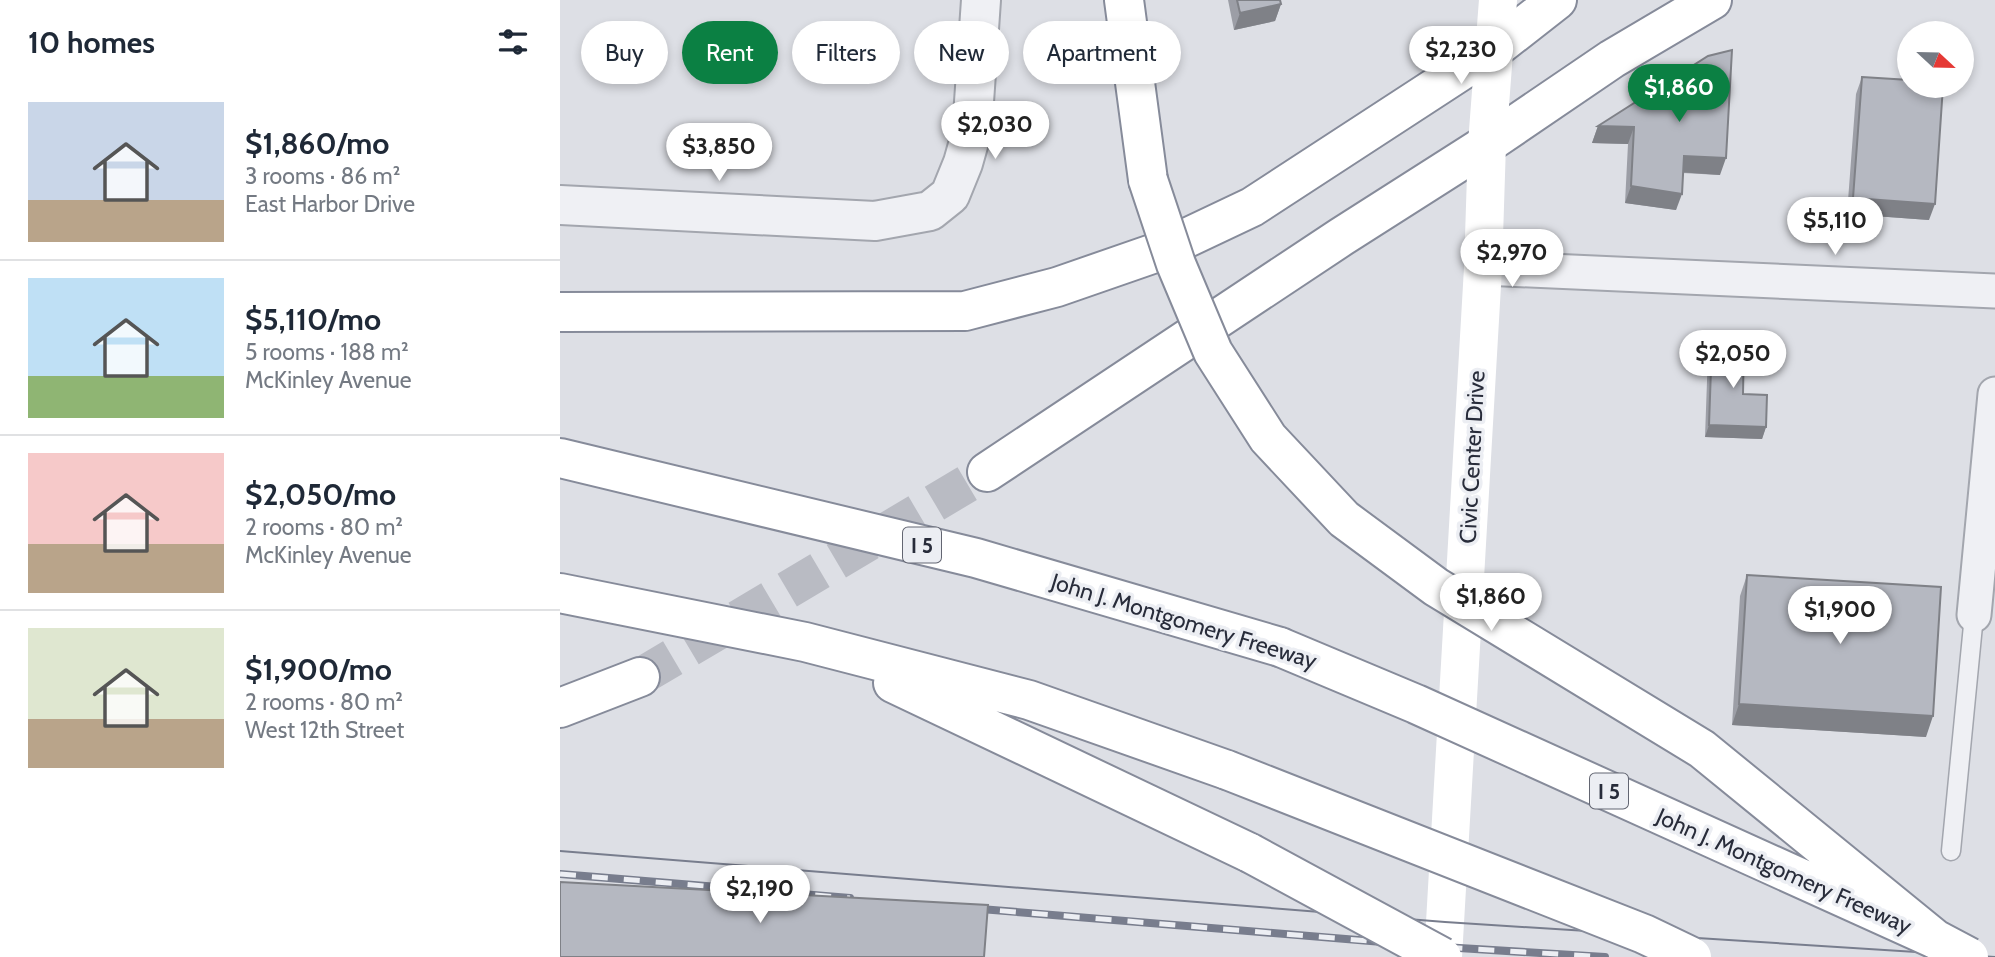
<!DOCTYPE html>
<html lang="en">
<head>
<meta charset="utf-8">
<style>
	:root { --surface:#fff; --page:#f6f6f7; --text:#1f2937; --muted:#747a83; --line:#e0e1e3; --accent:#0b8043 }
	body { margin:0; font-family:Cabin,sans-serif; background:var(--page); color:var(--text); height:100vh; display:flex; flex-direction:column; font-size:26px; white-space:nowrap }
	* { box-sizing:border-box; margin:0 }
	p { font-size:23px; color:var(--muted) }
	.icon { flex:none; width:38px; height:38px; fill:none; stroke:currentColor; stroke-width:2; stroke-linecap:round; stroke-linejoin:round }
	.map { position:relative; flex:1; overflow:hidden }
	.drawer { display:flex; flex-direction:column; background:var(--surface); width:560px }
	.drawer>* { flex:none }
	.top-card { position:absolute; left:21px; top:21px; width:665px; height:63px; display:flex; gap:14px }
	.needle { width:46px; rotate:112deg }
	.fabs { position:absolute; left:1337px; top:21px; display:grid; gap:14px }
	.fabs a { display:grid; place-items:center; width:77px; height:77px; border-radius:50%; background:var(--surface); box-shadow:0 4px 10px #0003; font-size:35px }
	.price { position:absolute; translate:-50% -60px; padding:0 16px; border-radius:24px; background:#fff; color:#222; font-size:23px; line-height:46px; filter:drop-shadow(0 2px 4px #0008) }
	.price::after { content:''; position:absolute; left:50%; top:42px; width:21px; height:16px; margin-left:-10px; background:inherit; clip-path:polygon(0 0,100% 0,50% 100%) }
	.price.selected { background:var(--accent); color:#fff }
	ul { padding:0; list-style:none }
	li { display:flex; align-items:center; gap:21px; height:175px; padding:0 28px }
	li+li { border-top:2px solid var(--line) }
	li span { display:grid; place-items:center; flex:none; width:196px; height:140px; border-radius:0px; color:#555 }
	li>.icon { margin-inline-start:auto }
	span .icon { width:84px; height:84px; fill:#fffc; stroke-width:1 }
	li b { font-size:30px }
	h2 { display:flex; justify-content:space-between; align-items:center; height:84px; padding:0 28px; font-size:30px }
	.pill { padding:0 24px; border-radius:32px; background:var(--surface); box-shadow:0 4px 10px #0003; font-size:24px; line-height:63px }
	.pill.selected { background:var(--accent); color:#fff }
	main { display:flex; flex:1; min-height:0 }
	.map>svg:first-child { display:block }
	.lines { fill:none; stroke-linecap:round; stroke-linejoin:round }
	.motorway-tunnel { stroke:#b9bbc3; stroke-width:38; stroke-dasharray:38 19; stroke-linecap:butt }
	.service-casing { stroke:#a3a6ae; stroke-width:21 }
	.minor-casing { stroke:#a3a6ae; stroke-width:37 }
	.tertiary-casing { stroke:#a3a6ae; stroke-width:42 }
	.trunk-casing { stroke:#868b9a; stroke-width:42 }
	.motorway-casing { stroke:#868b9a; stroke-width:42 }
	.service { stroke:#eff0f4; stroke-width:18 }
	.minor { stroke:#eff0f4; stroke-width:33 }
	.tertiary { stroke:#eff0f4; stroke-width:38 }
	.secondary { stroke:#fff; stroke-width:38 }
	.trunk { stroke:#fff; stroke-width:38 }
	.motorway { stroke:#fff; stroke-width:38 }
	.tram { stroke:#787d8d; stroke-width:2 }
	.rail-casing { stroke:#787d8d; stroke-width:8 }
	.rail { stroke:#eceef3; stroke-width:5; stroke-dasharray:16; stroke-linecap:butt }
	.motorway-bridge-casing { stroke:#868b9a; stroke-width:42; stroke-linecap:butt }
	.motorway-bridge { stroke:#fff; stroke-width:38 }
	.wall { fill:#9c9ea6 }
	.shaded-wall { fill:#7f8187 }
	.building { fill:#b5b8c1; stroke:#7f8187; stroke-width:2 }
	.labels { text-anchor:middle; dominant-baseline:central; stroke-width:7; stroke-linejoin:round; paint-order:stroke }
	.shield { fill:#eceef3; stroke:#636672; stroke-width:2 }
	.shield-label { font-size:21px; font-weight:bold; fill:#282c3a }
	.street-label { font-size:23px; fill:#282c3a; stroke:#eceef3 }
</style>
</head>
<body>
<main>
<section class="drawer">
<h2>10 homes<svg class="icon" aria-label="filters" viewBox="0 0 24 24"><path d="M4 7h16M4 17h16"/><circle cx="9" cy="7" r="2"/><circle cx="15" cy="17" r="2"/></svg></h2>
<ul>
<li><span style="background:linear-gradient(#c9d6e8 70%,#b9a48a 0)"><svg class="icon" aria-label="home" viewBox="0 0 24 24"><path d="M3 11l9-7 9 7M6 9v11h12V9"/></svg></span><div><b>$1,860/mo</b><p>3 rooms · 86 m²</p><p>East Harbor Drive</p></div></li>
<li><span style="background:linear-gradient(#bfe0f5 70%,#8fb573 0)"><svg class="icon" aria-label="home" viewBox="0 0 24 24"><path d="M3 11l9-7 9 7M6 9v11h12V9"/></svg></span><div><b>$5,110/mo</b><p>5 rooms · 188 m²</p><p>McKinley Avenue</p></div></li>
<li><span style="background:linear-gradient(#f6c9c9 65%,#b9a48a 0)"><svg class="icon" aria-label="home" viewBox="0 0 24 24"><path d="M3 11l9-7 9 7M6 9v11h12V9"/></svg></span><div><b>$2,050/mo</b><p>2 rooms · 80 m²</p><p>McKinley Avenue</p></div></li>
<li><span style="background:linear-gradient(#dfe7d0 65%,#b9a48a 0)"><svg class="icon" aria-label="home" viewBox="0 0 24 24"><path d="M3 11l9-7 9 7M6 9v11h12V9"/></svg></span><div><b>$1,900/mo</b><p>2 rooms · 80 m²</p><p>West 12th Street</p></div></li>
</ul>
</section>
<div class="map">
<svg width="1435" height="957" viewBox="0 0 1435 957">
	<rect width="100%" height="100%" fill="#dddfe5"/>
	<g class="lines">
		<path class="motorway-tunnel" d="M80,677L427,472"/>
		<defs>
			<path id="service" d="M1391,851L1414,615"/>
			<path id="minor" d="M923,268L1435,291
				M1414,615L1435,394"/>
			<path id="tertiary" d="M0,205L315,221L370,211L390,195L403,163L412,131L421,0"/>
			<path id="trunk" d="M933,50L997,0
				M927,144L1052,59L1152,0"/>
			<path id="motorway" d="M564,0L588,180
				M0,312L405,311L497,287L595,253L692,207L933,50
				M0,458L416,558L720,647
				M427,472L781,237L927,144
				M0,593L245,642L469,700L667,770
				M333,683L690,853
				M0,708L80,677"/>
		</defs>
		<use href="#service" class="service-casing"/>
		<use href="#minor" class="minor-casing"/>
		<use href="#tertiary" class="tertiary-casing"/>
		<use href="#trunk" class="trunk-casing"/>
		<use href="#motorway" class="motorway-casing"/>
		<use href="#service" class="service"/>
		<use href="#minor" class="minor"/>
		<use href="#tertiary" class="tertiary"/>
		<path class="secondary" d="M883,957L923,268L927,144L938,0"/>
		<use href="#trunk" class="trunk"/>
		<use href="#motorway" class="motorway"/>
		<path class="tram" d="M0,851L885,922L1435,957"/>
		<defs>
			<path id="rail" d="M0,874L290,898
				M408,908L883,947L1045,957"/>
		</defs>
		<use href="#rail" class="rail-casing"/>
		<use href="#rail" class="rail"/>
		<defs>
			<path id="motorway-bridge" d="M588,180L616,264L653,352L708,438L784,519L876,587L1142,749L1375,939
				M720,647L856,704L1375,939L1409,957
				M667,770L1084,934L1132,957
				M690,853L882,957"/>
		</defs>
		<use href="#motorway-bridge" class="motorway-bridge-casing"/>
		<use href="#motorway-bridge" class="motorway-bridge"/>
	</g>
	<path class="wall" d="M668,0H720L721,4L715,21L674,30Z
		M1148,56L1160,175L1123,173L1116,210L1065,203L1068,144L1032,143L1038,126Z
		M1302,77L1369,220L1287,214L1296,94Z
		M1152,341L1183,394L1206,427L1202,439L1145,437L1148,353Z
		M1187,575L1366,737L1172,725L1180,596Z"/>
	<path class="shaded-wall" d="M721,4L715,21L674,30L680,13Z
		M1038,126L1074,127L1068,144L1032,143Z
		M1124,156L1166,158L1160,175L1118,172Z
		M1071,186L1122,194L1116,210L1065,203Z
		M1293,198L1375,204L1369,220L1287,214Z
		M1149,425L1206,427L1202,439L1145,437Z
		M1179,704L1373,716L1366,737L1172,725Z"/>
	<path class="building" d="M677,0H720L721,4L680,13Z
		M1172,50L1166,158L1124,156L1122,194L1071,186L1074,127L1038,126L1148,56Z
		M1302,77L1349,80V86H1383L1375,204L1293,198Z
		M1152,341L1184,343L1183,394L1207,395L1206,427L1149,425Z
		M1187,575L1381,587L1373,716L1179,704Z
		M0,882L428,905L424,957H0Z"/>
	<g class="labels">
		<g class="shield">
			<rect x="343" y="527.5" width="38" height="35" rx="5"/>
			<rect x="1030" y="773.5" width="38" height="35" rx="5"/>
		</g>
		<g class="shield-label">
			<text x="362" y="545">I 5</text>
			<text x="1049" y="791">I 5</text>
		</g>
		<g class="street-label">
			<text transform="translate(912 457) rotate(-87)">Civic Center Drive</text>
			<text transform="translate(624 621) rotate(17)">John J. Montgomery Freeway</text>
			<text transform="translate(1224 871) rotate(24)">John J. Montgomery Freeway</text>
		</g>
	</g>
</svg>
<div class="fabs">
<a><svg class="needle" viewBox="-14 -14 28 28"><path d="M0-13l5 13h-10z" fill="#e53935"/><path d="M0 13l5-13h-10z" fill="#747a83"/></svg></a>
</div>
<b class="price" style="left:901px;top:86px">$2,230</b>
<b class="price selected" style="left:1119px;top:124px">$1,860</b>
<b class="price" style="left:435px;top:161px">$2,030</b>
<b class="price" style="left:159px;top:183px">$3,850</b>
<b class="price" style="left:1275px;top:257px">$5,110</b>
<b class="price" style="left:952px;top:289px">$2,970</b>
<b class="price" style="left:1173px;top:390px">$2,050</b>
<b class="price" style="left:931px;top:633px">$1,860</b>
<b class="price" style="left:1280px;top:646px">$1,900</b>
<b class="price" style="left:200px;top:925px">$2,190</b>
<div class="top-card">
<a class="pill">Buy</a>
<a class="pill selected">Rent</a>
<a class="pill">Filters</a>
<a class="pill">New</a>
<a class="pill">Apartment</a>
</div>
</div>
</main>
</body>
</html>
